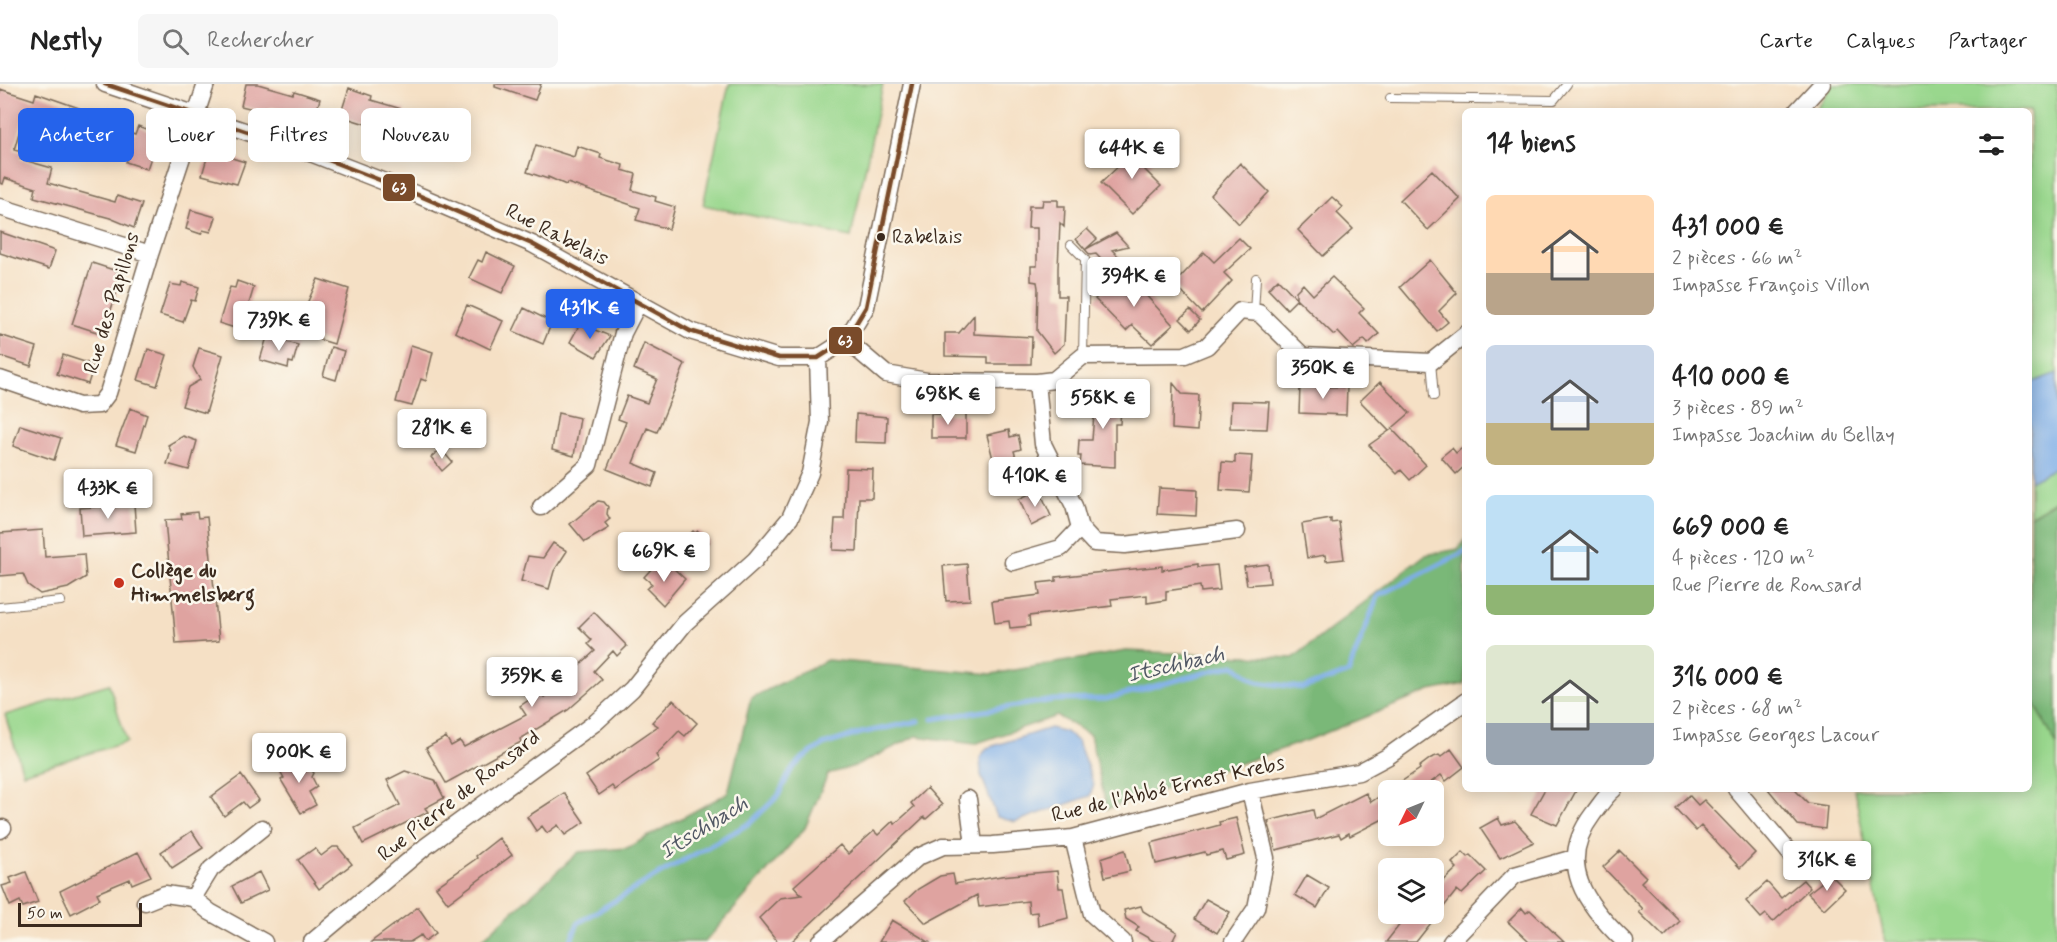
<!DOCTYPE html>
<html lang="fr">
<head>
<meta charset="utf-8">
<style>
	:root { --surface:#fff; --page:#f6f6f6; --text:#222; --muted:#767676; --line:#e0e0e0; --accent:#2563eb }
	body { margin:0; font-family:Mynerve,sans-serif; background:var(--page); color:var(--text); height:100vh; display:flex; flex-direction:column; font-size:22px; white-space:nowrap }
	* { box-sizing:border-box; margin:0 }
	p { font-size:20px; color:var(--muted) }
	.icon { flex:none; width:33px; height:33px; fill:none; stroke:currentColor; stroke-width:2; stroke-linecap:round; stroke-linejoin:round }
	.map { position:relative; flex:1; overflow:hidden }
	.drawer { position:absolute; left:1462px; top:24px; width:570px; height:684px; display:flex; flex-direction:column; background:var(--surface); border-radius:9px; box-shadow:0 3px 15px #0003 }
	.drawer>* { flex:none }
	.banner { position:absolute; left:18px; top:24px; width:570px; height:54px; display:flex; gap:12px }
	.needle { width:39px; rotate:227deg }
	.fabs { position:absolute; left:1378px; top:696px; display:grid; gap:12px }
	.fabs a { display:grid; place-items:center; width:66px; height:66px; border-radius:9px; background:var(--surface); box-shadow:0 3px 15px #0003; font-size:30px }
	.scale { position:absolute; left:18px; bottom:15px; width:124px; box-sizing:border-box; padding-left:6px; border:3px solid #3b2a1e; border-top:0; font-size:16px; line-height:21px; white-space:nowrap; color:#3b2a1e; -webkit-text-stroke:4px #fbf7ec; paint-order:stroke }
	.price { position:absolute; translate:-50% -51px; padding:0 14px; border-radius:6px; background:#fff; color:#222; font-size:20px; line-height:39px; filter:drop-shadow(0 2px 3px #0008) }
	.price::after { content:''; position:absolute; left:50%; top:36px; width:18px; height:14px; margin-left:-9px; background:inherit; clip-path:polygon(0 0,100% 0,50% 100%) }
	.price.active { background:var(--accent); color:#fff }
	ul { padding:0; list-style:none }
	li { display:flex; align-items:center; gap:18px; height:150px; padding:0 24px }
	li span { display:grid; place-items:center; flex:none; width:168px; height:120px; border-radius:9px; color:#555 }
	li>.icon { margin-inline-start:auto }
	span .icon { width:72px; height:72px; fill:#fffc; stroke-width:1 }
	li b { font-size:26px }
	h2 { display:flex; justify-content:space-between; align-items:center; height:72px; padding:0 24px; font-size:26px }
	.pill { padding:0 21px; border-radius:9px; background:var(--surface); box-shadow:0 3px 15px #0003; font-size:21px; line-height:54px }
	.pill.active { background:var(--accent); color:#fff }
	header { display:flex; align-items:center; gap:36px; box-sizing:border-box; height:84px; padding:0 30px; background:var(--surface); border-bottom:2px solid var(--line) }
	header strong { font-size:28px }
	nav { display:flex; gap:33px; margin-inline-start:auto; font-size:21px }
	.search { width:420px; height:54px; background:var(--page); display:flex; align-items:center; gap:15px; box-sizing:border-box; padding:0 21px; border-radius:9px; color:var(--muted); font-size:22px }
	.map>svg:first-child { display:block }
	.green { fill:#99d78d; stroke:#6a8056; stroke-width:1.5 }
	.forest { fill:#7ab878; stroke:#5a714b; stroke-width:1.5 }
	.water { fill:#7dade8; stroke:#5c6c83; stroke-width:1.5 }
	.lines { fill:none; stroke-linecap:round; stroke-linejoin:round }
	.stream { stroke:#7dade8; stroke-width:5 }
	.building { fill:#dfa3a0 }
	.service-casing { stroke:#7c6a58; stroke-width:10 }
	.minor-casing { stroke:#7c6a58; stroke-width:19 }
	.service { stroke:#fff; stroke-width:8 }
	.minor { stroke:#fff; stroke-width:16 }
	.bus-1-casing { stroke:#fbf7ec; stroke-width:9 }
	.bus-1 { stroke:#7a4b2a; stroke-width:4.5 }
	.bus-dot { fill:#3b2a1e; stroke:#fbf7ec; stroke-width:2 }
	.poi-dot { fill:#c8321e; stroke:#fbf7ec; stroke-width:2 }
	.labels { text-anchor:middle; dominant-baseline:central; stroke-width:5; stroke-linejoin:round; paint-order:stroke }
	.bus-label { font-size:20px; fill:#3b2a1e; stroke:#fbf7ec; text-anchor:start }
	.street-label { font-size:21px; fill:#3b2a1e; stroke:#fbf7ec }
	.poi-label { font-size:21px; font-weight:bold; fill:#3b2a1e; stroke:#fbf7ec; text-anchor:start }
	.water-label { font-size:22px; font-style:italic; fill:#525865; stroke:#fbf7ec }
	.line-badge { stroke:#fbf7ec; stroke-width:2 }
	.badge-label { font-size:16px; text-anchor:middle; font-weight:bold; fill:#fff }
</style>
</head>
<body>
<header>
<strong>Nestly</strong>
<div class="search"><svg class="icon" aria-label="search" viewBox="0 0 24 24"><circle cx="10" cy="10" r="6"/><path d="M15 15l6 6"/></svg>Rechercher</div>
<nav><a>Carte</a><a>Calques</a><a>Partager</a></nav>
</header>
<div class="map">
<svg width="2057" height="858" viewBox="0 0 2057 858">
	<rect width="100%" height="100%" fill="#fbf7ec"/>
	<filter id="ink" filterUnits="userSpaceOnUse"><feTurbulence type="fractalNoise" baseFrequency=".0167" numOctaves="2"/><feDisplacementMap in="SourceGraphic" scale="12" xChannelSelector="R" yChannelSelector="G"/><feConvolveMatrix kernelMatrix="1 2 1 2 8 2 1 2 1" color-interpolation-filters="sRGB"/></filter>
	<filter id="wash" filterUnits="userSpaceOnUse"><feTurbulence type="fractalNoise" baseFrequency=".008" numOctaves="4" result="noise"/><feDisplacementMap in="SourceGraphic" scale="24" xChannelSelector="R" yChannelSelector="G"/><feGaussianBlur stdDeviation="1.35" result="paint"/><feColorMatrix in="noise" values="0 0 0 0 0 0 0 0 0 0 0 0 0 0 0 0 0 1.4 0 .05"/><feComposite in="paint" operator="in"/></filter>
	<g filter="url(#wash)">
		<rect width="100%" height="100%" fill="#f5e0c5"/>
		<path class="green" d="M729,0H883L851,153L703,121Z
			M1832,0H2057V416L2030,432V27H1815Z
			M109,600L127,658L23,689L5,631Z
			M2030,610L2057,662V858H1885L1854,705H2030Z"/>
		<path class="forest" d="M2057,416V662L2030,610V432Z
			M1465,456V600L1430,607L1308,656L1107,725L1090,651L1057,632L974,660L916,652L858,681L828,690L805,744L705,858H479L579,768L627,764L728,709L751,614L827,576L992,590L1126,567L1293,574L1425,471L1458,465Z"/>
		<path class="water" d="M2057,289V383L2030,397V299Z
			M1050,644L1066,648L1078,658L1094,701L1090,712L1015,738L997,733L981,691L980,674L987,664Z"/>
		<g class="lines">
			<path class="stream" d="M933,635L1054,616L1106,615L1234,581L1257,598L1303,604L1348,589L1378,512L1466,467
				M570,858L578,839L659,790L750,739L778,712L791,686L804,673L823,661L861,649L919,637"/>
		</g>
		<g id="blocks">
			<path class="building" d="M246,0H258L293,10L294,7L320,15L314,36L271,23L269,29L241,22Z
				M495,0H541L535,16L495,3Z
				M349,4L372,12L371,16L405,26L398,48L386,44L385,46L340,32Z
				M0,5L34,16L36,9L79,24L77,30L135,50L138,42L159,50L147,85L126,78L128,71L88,58L91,52L42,35L40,41L23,35L14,66L22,68L20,75L52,84L48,99L115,118L117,112L142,120L134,144L110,134L34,113L36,104L5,94L3,100L0,99Z
				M1132,59L1152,79L1145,86L1161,102L1132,130L1101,99L1125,76L1120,71Z
				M536,61L574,73L577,62L601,70L600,74L623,81L622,86L636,90L632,106L656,113L655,117L675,123L669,145L636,136L640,124L567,99L566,101L548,93V95L527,88Z
				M209,67L245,78L237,100L202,91Z
				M1240,79L1269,108L1239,140L1211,111Z
				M1432,86L1460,115L1428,146L1400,116Z
				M1332,113L1343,123L1337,129L1353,145L1323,172L1298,146Z
				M1043,116H1058V122H1065L1064,143L1060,139L1058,184V212H1066L1064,260L1054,269L1037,247L1038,204L1037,198L1031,197V182H1037V144H1028L1029,122H1042Z
				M191,126L216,133L211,148L203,146L201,150L186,145Z
				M1087,145L1097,155L1086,165L1116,149L1128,162L1112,166L1122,176L1111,186L1096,170L1090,171L1076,155Z
				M0,148L55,167L49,185L0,169Z
				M1239,154L1250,165L1224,189L1232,197L1202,229L1174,200L1204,168L1214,178Z
				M486,168L515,182L502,209L469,194L478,176L482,178Z
				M1430,176L1457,209L1439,227L1448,238L1437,247L1400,203Z
				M92,179L123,189L103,250L72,240Z
				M1124,187L1173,241L1152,260L1132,241L1126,247L1095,215Z
				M1332,193L1364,224L1359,229L1379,250L1368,260L1364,255L1353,264L1338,248L1334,251L1297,215L1287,225L1268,205L1278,195L1296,214V207L1303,200L1313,211Z
				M318,195L349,205L334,260L308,252L315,227L305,224Z
				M237,197L254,203L241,246L219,239L230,203L235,204Z
				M182,198L199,203L195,217L191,216L183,238L160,231L170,200L181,202Z
				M467,221L503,237L490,265L455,248Z
				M524,224L552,238L543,260L513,247Z
				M1190,226L1200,236L1191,246L1180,235Z
				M974,231V250L1032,253L1031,280H988V273L945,272V249H959Z
				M580,240L610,252L596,273L570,258Z
				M0,251L37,263L31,282L0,272Z
				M267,253L298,261L293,279L289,278L288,284L260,276Z
				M644,259L685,280L657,348L647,344L633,379L657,389L652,403L607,385L626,338L618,335L627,312L647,319L657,295L634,285Z
				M411,261L433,268L426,297L421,295L412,322L396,318Z
				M331,263L344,267L336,296L323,292Z
				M199,264L223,271L206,329L182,322L188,303L200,296L193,283Z
				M148,265L167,271L157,302L138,296Z
				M63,271L94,281L88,300L57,290Z
				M1380,298L1410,329L1389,347L1392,345L1426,381L1410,396L1401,386L1397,390L1369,361L1389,347L1360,317Z
				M1173,299L1182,310L1199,311L1197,347L1172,345Z
				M1300,302L1347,303L1346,331L1299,329Z
				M1096,304L1122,305L1120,340H1115V383L1080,381L1081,372H1078L1079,356H1092Z
				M1231,317L1269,318L1267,345L1230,344Z
				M130,324L147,331L136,367L116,361Z
				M558,329L580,334L574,372L552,366Z
				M856,330L887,333L886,359L855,358Z
				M931,330H966V354H931Z
				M20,341L61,354L54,376L13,362Z
				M1009,346L1010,353L1018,351L1021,365L1014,367L1017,378L995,383L987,351Z
				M183,352L197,357L189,386L167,380L171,367L168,361Z
				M1466,361V381L1456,390L1441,373L1452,364L1456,369Z
				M441,365L452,378L442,387L431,373Z
				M1235,371L1252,372L1249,408L1220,406L1222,378L1235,379Z
				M846,384L873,385L872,414H859L857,467L833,466L835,435H844Z
				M1159,404L1197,406L1196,432L1157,430Z
				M1039,405L1051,432L1031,442L1019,415Z
				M598,417L604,418L608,423L607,430L610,435L605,439L609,444L585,458L570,440Z
				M134,420L136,448L82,452L80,424Z
				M197,428L198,434L207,433L219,557L176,560L165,436L182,435L181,430Z
				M1331,435V439L1339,438L1344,475L1326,477L1325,471L1307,474L1302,440Z
				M43,446L45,473L84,470L86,493L68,504L40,510L28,501L23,490L0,492V449Z
				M693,447L695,449L698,447L709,458L693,473L680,460Z
				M553,459L567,467L554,487L549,505L521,497L528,472L543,474Z
				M967,480L970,516L946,517L943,482Z
				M1198,480V483L1217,481L1220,506L1201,508L1200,502L1166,507V516L1147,519V511L1111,515L1112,522L1029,532L1030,542L1010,544L1009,537L995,539L992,517L1040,511L1038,499L1056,497V493L1162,482V486Z
				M1268,480L1270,499L1247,501L1244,483Z
				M655,481L663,489L670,481L685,495L663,521L647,505L652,500L644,493Z
				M594,528L627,562L617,572L613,567L594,587L602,596L568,626L520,655L521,658L446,699L426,664L446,653L451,662L460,657L464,663L526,631L520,622L541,608L544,613L595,567L588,560L592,556L579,543Z
				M673,616L697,639L685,652L679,647L656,671L659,676L615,706L612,702L599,711L586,692L658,642L652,638Z
				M1451,665L1464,683L1446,697L1441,691L1420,706H1389V732L1350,752L1349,749L1341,754L1339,750L1276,766L1268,737L1313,726L1315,735L1366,709L1371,718L1420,685L1419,683L1431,674L1439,671L1441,673Z
				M300,673L314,689L312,693L317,703L309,708L316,721L301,729L281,696L284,694L279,685Z
				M405,687L435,696L444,714L425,724L428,728L363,760L355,744L400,721L387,696Z
				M241,691L259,716L248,724L243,718L224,732L211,713Z
				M927,704L942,721L926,735L924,733L791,858H778L759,834L780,814L802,811L794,802L840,761L848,770L874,747L878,751L893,737L895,740L914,723L911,719Z
				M1545,705H1577L1557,741L1531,730Z
				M1768,705H1794L1808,719L1827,722L1825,745L1798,741Z
				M564,709L584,738L565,751L558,741L547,749L542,742L536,747L527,733Z
				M1689,711L1698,721L1704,716L1755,769L1740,784L1701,742L1696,747L1675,724Z
				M1236,734L1245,771L1226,776L1223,767L1206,771L1205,768L1156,780L1151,759L1220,741L1219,738Z
				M1498,734L1502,741L1515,737L1534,758L1500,774L1480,744Z
				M192,747L203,764L172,784L161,768Z
				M499,754L512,771L448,819L436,803L477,774L476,772Z
				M333,763H338L352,780L319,805L298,776L315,764L321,772Z
				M1125,766L1130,787L1105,793L1101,774Z
				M1620,767L1646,793L1641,798L1680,837L1664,853L1639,828L1643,825L1603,783Z
				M138,768L151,792L132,800L130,795L97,809L100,815L71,830L60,807Z
				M1463,768L1468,773L1470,771L1486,787L1462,810L1457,806L1416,858H1386L1408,830H1434V806L1457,784L1452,779Z
				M1057,787L1059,804H1063L1068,834L1038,842L1037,828L1029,829L1028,817L979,823L977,811L926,839L905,817L918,805L940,792L953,790L955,800L1001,792Z
				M26,788L38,818L23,823L20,817L10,822L2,802L12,799L10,794Z
				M259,788L268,806L241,819L232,802Z
				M1307,791L1329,804L1317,824L1295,811Z
				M1831,791L1845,805L1824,825L1808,809Z
				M1803,796L1810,804L1773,838L1766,830L1761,834L1746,817L1767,798L1781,814Z
				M1206,815L1230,828L1217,849L1194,835Z
				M1141,822L1143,827L1177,848L1172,858H1155L1136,847L1139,843L1126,835L1124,826Z
				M418,823L436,849L425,857L421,851L410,858H371Z
				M1522,824L1526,829L1530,826L1564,858H1529L1508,838Z
				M892,836L929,858H879Z"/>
		</g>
	</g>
	<g filter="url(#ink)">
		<use href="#blocks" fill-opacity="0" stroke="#7c6a58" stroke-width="1.5"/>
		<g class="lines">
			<defs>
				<path id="service" d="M1390,14L1554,16L1567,0
					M1071,161L1085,175L1083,272
					M1254,229L1256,194
					M1431,278L1434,312
					M0,523L61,517"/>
				<path id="minor" d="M105,0L313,70L418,111L532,160L690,247L779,274H818L846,256L866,223L912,0
					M1797,27L1822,0
					M0,123L150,170
					M846,256L886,290L927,297L1037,298L1054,296L1083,272L1185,271L1207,262L1240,227L1259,229L1303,272L1431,278L1466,250
					M0,295L79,322L99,321L108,309L150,170L206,0
					M541,423L589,381L623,249L638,220
					M1080,444L1094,459L1125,461L1237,447
					M1013,478L1061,464L1080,444L1074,422L1043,360L1037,298
					M1614,705C1606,711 1600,721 1593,730C1555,780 1586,821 1625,858
					M1736,705L1794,774
					M968,715L974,761
					M0,746L3,744
					M1073,754L1092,830L1123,858
					M193,814L211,785L262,744
					M145,818L165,810L193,814L210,828L264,858
					M312,858L425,763L596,638L632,605L685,539L755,476L790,434L810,389L820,338L818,274
					M820,858L918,773L943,762L993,761L1073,754L1250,707L1359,688L1387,673L1466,617
					M1233,858L1256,824L1266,774L1250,707
					M1451,858L1515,791L1574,774"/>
			</defs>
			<use href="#service" class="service-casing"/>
			<use href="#minor" class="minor-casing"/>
			<use href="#service" class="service"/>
			<use href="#minor" class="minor"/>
			<defs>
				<path id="bus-1" d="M105,0L313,70L418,111L532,160L690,247L779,274H818L846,256L866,223L912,0"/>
			</defs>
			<use href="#bus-1" class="bus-1-casing"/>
			<use href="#bus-1" class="bus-1"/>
		</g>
	</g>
	<circle class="bus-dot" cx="881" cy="153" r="5"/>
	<circle class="poi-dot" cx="119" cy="499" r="6"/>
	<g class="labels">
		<g class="bus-label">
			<text x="892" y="153">Rabelais</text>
		</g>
		<g class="street-label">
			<text transform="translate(557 151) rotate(27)">Rue Rabelais</text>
			<text transform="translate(112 219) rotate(-73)">Rue des Papillons</text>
			<text transform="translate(1168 705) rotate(-13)">Rue de l'Abbé Ernest Krebs</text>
			<text transform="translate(459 712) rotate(-38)">Rue Pierre de Ronsard</text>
		</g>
		<g class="poi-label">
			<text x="131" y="487">Collège du<tspan x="131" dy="24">Himmelsberg</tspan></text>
		</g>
		<g class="water-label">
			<text transform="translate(1176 581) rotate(-13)">Itschbach</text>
			<text transform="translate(704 744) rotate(-32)">Itschbach</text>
		</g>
	</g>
	<g class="line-badge">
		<rect x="382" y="89" width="34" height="29" rx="6" fill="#7a4b2a"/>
		<rect x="828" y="242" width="35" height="29" rx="6" fill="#7a4b2a"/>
	</g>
	<g class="badge-label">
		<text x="399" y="109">63</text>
		<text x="845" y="262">63</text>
	</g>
</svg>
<div class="fabs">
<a><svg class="needle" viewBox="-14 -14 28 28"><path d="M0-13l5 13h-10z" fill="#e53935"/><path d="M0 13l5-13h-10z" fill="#767676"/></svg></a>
<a><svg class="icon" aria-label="layers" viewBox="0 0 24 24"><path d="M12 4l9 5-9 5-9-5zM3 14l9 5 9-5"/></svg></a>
</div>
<div class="scale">50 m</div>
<b class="price" style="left:1132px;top:96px">644K €</b>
<b class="price" style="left:1134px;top:224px">394K €</b>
<b class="price active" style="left:590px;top:256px">431K €</b>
<b class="price" style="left:279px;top:268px">739K €</b>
<b class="price" style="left:1323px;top:316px">350K €</b>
<b class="price" style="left:948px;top:342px">698K €</b>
<b class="price" style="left:1103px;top:346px">558K €</b>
<b class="price" style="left:442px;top:376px">281K €</b>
<b class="price" style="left:1035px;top:424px">410K €</b>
<b class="price" style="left:108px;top:436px">433K €</b>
<b class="price" style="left:664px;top:499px">669K €</b>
<b class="price" style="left:532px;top:624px">359K €</b>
<b class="price" style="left:299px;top:700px">900K €</b>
<b class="price" style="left:1827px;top:808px">316K €</b>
<div class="banner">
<a class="pill active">Acheter</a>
<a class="pill">Louer</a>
<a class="pill">Filtres</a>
<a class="pill">Nouveau</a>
</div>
<section class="drawer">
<h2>14 biens<svg class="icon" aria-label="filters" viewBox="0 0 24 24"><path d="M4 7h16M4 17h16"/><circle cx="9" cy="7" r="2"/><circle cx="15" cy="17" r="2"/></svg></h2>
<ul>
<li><span style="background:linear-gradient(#ffd9b3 65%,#b9a48a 0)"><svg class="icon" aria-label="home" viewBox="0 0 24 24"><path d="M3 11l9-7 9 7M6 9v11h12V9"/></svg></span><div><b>431 000 €</b><p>2 pièces · 66 m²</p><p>Impasse François Villon</p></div></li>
<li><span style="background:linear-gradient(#c9d6e8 65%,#c2b280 0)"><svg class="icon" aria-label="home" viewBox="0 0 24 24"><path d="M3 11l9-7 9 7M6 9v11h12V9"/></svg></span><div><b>410 000 €</b><p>3 pièces · 89 m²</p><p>Impasse Joachim du Bellay</p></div></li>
<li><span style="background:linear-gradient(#bfe0f5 75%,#8fb573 0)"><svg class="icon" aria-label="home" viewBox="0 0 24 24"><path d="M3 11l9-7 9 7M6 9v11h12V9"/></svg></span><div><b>669 000 €</b><p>4 pièces · 120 m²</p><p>Rue Pierre de Ronsard</p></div></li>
<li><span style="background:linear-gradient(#dfe7d0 65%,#9aa5b1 0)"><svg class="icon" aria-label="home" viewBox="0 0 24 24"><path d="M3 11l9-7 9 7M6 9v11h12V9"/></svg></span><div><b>316 000 €</b><p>2 pièces · 68 m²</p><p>Impasse Georges Lacour</p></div></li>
</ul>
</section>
</div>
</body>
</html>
